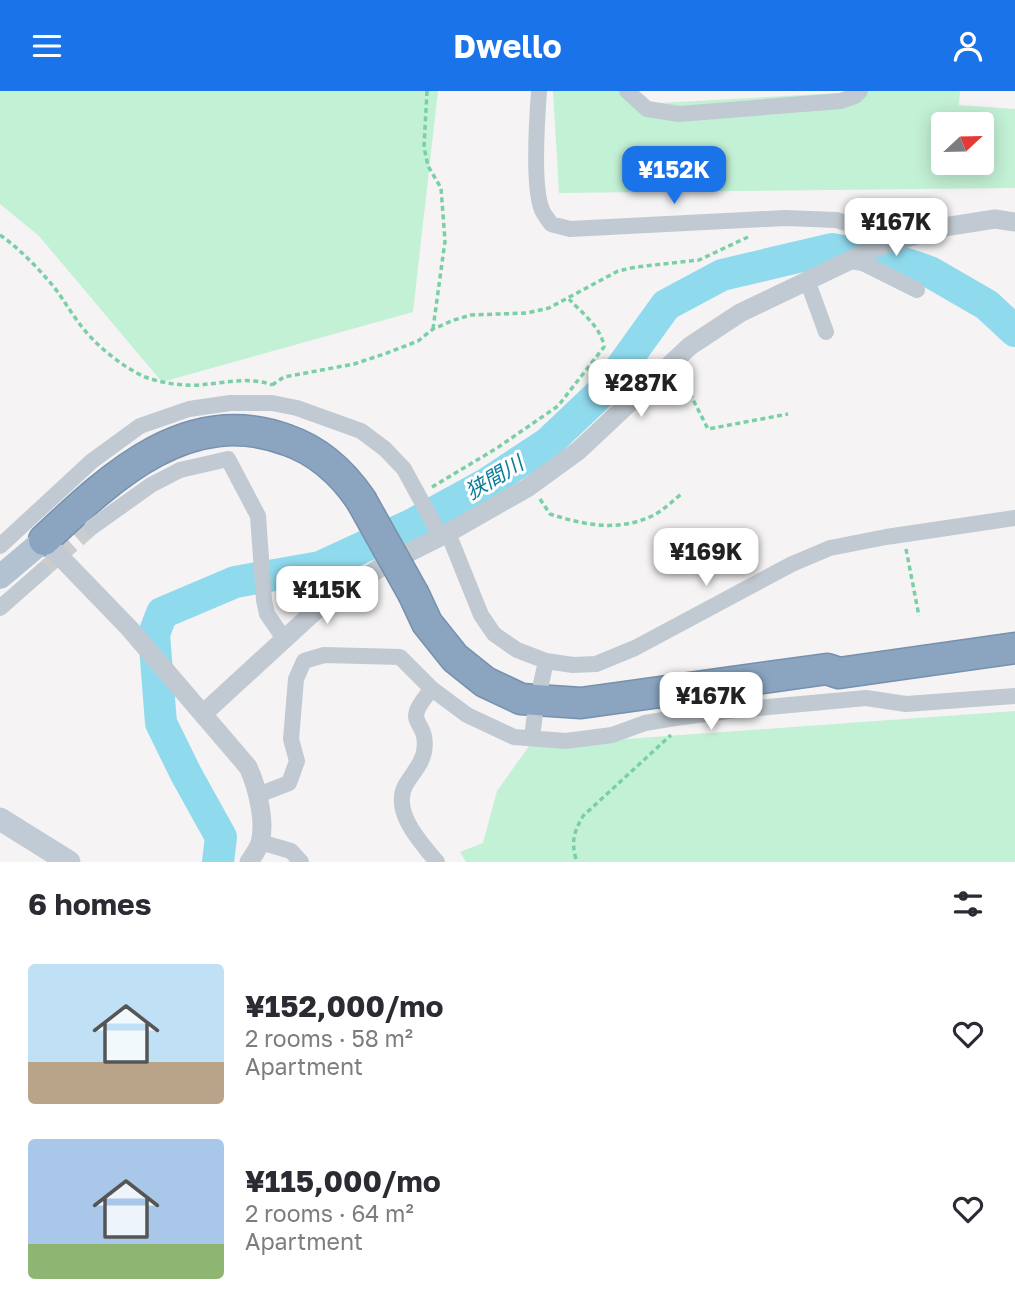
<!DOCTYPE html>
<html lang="en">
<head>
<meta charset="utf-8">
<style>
	:root { --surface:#fff; --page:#f2f2f3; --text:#2b2b33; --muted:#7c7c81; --accent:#1a73e8 }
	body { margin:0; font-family:"Golos Text","Noto Sans JP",sans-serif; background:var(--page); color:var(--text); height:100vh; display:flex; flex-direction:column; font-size:26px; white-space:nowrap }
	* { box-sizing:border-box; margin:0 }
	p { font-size:23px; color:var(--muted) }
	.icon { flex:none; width:38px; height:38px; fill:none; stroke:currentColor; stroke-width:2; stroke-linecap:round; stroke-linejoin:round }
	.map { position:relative; height:771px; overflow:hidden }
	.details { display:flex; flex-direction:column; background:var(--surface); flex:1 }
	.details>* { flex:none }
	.needle { width:46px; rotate:68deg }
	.controls { position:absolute; left:931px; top:21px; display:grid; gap:14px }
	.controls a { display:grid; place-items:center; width:63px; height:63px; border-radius:7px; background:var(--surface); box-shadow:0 4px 18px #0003; font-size:35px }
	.price { position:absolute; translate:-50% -60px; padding:0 16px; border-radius:14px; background:#fff; color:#222; font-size:23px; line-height:46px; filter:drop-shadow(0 2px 4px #0008) }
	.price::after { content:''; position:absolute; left:50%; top:42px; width:21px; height:16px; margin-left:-10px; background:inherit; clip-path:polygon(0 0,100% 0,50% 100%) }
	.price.current { background:var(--accent); color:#fff }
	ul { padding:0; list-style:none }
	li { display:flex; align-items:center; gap:21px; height:175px; padding:0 28px }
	li span { display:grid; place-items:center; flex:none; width:196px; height:140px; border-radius:7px; color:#555 }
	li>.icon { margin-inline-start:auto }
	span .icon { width:84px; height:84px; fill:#fffc; stroke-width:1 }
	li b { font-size:30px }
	h2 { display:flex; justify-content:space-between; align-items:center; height:84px; padding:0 28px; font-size:30px }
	header { display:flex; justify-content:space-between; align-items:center; height:91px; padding:0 28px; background:var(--accent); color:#fff; font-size:32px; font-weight:700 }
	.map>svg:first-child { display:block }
	.green { fill:#c3f1d5; fill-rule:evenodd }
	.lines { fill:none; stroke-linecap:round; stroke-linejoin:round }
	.river { stroke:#90daee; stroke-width:32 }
	.minor-tunnel { stroke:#caccce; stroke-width:16; stroke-dasharray:16 8; stroke-linecap:butt }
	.motorway-casing { stroke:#7690ad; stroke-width:33 }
	.path { stroke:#7ad0a6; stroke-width:3.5; stroke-dasharray:5 3.5; stroke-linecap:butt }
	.minor { stroke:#c1cad2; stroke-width:16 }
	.tertiary { stroke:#c1cad2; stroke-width:19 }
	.secondary { stroke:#c1cbd6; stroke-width:23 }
	.primary { stroke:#b3c2d1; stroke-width:24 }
	.motorway { stroke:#8ba5c1; stroke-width:30 }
	.motorway-bridge-casing { stroke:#7690ad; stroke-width:33; stroke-linecap:butt }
	.motorway-bridge { stroke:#8ba5c1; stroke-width:30 }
	.labels { text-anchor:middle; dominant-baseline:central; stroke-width:6; stroke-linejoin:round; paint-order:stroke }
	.water-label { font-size:21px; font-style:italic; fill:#0c7c9b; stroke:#fff }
</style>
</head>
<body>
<header><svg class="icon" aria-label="menu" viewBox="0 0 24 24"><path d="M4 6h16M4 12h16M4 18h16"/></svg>Dwello<svg class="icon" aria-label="person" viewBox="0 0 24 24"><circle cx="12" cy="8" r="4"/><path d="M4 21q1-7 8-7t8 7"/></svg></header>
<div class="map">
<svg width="1015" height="771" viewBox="0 0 1015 771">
	<rect width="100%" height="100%" fill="#f5f3f3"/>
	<path class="green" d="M0,0H438L413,221L162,291L39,145L0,113Z
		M553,0H632L643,13L874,0H960L959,14L1015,18V97L559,102ZM943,33H982V72H943Z
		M1015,620V771H466L460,761L483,752L497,700L529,655Z"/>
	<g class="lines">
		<path class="river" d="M218,771L221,746L186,683L161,632L154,543L162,522L235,491L320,476L413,433L486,393L548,352L607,296L666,214L722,184L832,158L904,172L930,181L987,214L1015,240"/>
		<path class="minor-tunnel" d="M42,480L92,436"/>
		<defs>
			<path id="motorway" d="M44,449C111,386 188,312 287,349C319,360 342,381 361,409
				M414,504L427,532L455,567L485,591L521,608L581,612L827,578L839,582L1015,557"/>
		</defs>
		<use href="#motorway" class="motorway-casing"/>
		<path class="path" d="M427,0L424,56L428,75L441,97L445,150L433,238
			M0,144C20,158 38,177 54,196C63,208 70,220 79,232C93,252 122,276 145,286C165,293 188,296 208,293C229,291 252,286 272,294
			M682,287L708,338L788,323
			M272,294L284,286L354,273L387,262L418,250L433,238L454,229L471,224L527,222L549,217L618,180L636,176L699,169L748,146
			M432,396L497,357L558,315L604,256C602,237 581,221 569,208
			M540,408L550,423C584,434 618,441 652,425C663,420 673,409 683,402
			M906,458L919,525
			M576,768C571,750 574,741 583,725L671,644"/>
		<path class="minor" d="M539,0C537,27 532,95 542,119C544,124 548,128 551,133L570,138L785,127L836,129L860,136L880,155
			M627,0L647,18L679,23L841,10L855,5L860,0
			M853,167L917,199
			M807,189L826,241
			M92,436L151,394L180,379L228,368L258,425L264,509L267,523L285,549
			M448,442L481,524L494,543L517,559L546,570L573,574L596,573L635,557L792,473L830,457L886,446L1015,427
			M0,455L92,370L140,335L189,318L230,312H272L297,317L361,340L385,358L404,378L441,446
			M0,517L42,480
			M541,593L546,570
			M432,598L467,624L514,646L566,650L612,644L645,632L675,627L736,619L866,607L906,613L1015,605
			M532,647L535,622
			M258,704L289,692L297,670L291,648L296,588L304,570L324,564L400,566L432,598C398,637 430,625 424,661C422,673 411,684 405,695C392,721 421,752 437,771
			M260,751L291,760L301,771"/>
		<path class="tertiary" d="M44,449L130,538L248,676C257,695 266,731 260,752C258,758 253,765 249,771
			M204,622L315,520L384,474L448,442L527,397L578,360L690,255L740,222L880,155L944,136L995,128L1015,131"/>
		<path class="secondary" d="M0,728L69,771"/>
		<path class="primary" d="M0,486L44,449"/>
		<use href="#motorway" class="motorway"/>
		<defs>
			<path id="motorway-bridge" d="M361,409L414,504"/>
		</defs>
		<use href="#motorway-bridge" class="motorway-bridge-casing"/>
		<use href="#motorway-bridge" class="motorway-bridge"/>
	</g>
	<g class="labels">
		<g class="water-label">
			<text transform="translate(494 386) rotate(-31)">狭間川</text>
		</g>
	</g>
</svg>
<div class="controls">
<a><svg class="needle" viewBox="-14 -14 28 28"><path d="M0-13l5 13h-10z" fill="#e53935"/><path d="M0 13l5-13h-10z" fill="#7c7c81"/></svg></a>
</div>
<b class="price current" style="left:674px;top:115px">¥152K</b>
<b class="price" style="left:896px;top:167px">¥167K</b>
<b class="price" style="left:641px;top:328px">¥287K</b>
<b class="price" style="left:706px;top:497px">¥169K</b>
<b class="price" style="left:327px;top:535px">¥115K</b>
<b class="price" style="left:711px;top:641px">¥167K</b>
</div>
<section class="details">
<h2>6 homes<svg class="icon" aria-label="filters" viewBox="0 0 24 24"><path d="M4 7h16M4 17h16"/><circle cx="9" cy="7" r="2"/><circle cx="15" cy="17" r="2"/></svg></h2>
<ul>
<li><span style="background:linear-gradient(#bfe0f5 70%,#b9a48a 0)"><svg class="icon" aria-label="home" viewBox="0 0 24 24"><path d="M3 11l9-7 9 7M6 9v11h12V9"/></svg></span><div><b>¥152,000/mo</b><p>2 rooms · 58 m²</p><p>Apartment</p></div><svg class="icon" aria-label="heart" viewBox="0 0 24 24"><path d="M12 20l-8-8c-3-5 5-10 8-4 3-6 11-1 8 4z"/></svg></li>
<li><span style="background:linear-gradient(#a9c7e8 75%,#8fb573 0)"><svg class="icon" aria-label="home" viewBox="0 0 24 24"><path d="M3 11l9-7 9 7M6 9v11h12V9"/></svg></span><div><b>¥115,000/mo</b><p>2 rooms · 64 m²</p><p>Apartment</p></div><svg class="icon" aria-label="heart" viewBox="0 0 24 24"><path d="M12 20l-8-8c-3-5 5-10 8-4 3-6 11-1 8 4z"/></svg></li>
</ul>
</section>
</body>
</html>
